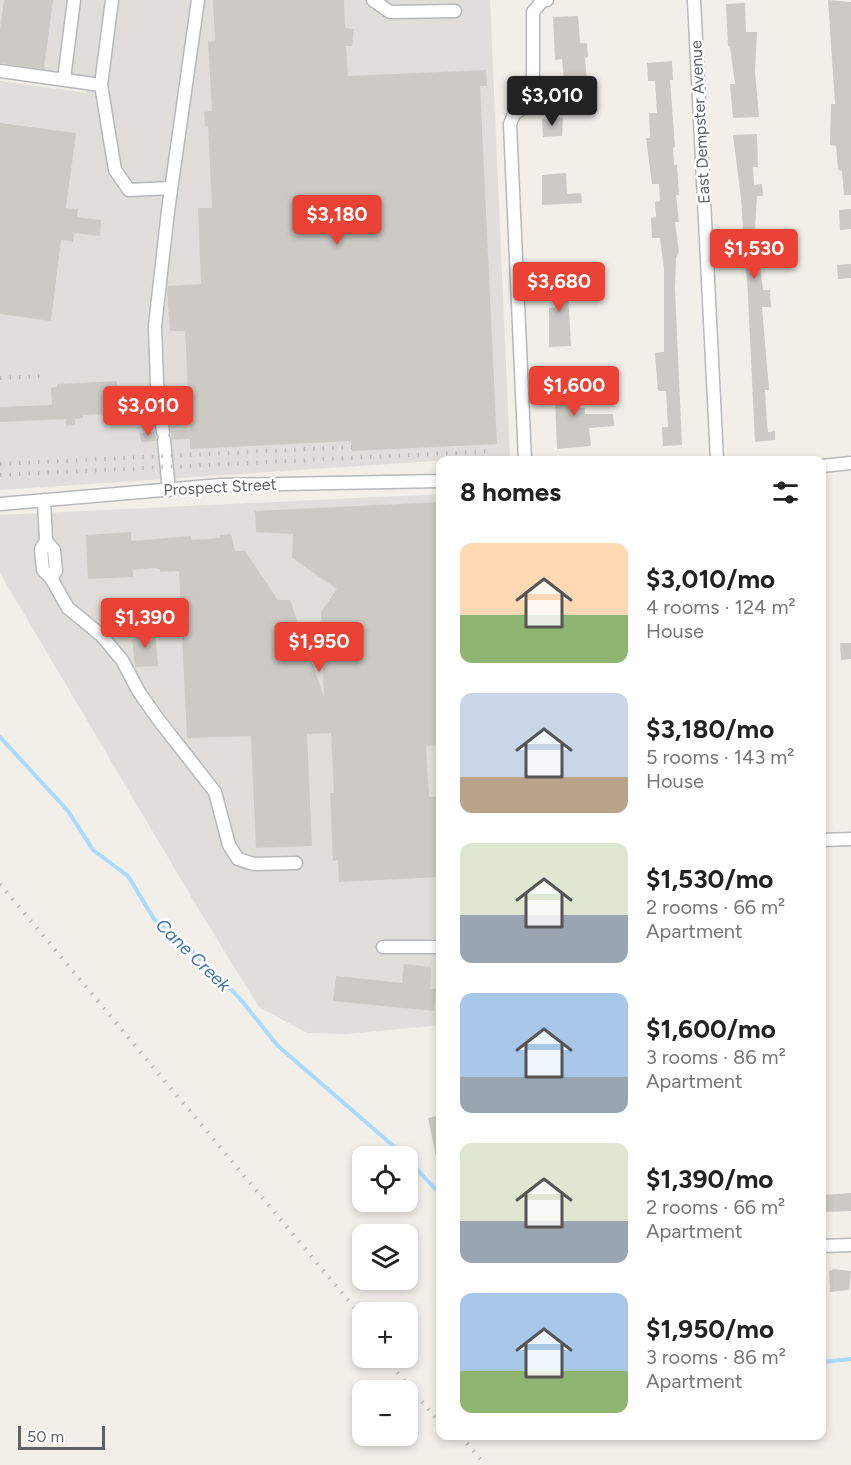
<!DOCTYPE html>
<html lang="en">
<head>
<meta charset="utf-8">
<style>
	:root { --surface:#fff; --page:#f2f2f2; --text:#222; --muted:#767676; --accent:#ea4335 }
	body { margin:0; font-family:Figtree,sans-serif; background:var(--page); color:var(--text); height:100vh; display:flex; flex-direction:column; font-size:22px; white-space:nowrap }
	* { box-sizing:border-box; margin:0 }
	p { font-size:20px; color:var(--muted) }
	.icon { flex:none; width:33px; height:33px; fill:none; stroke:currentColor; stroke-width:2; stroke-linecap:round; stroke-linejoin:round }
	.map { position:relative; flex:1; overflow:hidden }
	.details { position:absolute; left:436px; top:456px; width:390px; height:984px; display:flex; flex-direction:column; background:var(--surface); border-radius:12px; box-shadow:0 3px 9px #0003 }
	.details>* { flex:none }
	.controls { position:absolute; left:352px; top:1146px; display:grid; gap:12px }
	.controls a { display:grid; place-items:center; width:66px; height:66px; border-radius:12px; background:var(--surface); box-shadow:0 3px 9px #0003; font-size:30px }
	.scale { position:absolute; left:18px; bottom:15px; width:87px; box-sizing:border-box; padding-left:6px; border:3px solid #5f6368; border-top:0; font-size:16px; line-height:21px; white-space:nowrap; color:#5f6368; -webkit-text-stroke:4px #fff; paint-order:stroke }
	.price { position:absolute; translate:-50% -51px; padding:0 14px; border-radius:6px; background:var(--accent); color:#fff; font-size:20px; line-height:39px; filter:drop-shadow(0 2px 3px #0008) }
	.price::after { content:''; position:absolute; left:50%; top:36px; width:18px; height:14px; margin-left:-9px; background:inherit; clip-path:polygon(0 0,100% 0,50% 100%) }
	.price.on { background:#222; color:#fff }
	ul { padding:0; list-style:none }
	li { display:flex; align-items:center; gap:18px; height:150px; padding:0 24px }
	li span { display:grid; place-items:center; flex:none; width:168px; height:120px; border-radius:12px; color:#555 }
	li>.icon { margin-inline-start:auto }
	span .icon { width:72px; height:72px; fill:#fffc; stroke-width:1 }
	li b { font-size:26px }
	h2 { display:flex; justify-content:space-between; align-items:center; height:72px; padding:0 24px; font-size:26px }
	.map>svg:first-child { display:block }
	.industrial { fill:#e0deda }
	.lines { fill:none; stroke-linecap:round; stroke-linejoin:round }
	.stream { stroke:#aadaff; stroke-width:4 }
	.building { fill:#cccac5 }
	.minor-casing { stroke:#b5b8bc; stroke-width:15 }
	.minor { stroke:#fff; stroke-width:12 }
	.rail { stroke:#b6b7b8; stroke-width:4; stroke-dasharray:1.5 8; stroke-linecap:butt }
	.labels { text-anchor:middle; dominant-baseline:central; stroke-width:5; stroke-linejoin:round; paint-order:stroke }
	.street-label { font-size:16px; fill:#5f6368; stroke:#fff }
	.water-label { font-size:18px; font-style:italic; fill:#4174aa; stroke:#fff }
</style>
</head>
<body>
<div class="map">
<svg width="851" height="1465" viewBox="0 0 851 1465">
	<rect width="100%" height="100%" fill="#f1efe8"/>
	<path class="industrial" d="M0,0H490L510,456L0,490V81L87,93L86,79L0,67Z
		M441,494V1025L347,1034L307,1033L259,1007L199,910L0,573V515Z"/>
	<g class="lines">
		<path class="stream" d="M0,737L68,811L93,850L128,876L154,919L209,966L241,1000L278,1046L405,1156
			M408,1160L441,1195
			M822,1362L851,1359"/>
	</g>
	<path class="building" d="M4,0H53L44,69L0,63V29Z
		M213,0H344L345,28L354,29L352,46H346L348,76L486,70L487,86H480L497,444L352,451L351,441L190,449V439L172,440L171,431L190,430L185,331H170L167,292L168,286L201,284L198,208H212L208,126H205L204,112L212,111L208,42L215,41Z
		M828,0L851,2V195H844L842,171L838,170L836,146L830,145L831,104H835Z
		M745,3L746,32H757L755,71L759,117L733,118L730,84H735L730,46H728L726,4Z
		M578,16L580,43H587L588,57L585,58L587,82H580L582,108L556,109V98L561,96V91H565L562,59L555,60L553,17Z
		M672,61L673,80H670L675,147L673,148L674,165H677L679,195H676L679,222H675L679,252L676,258L675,290L682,445L663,446L662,427H668L666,391H658L655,353L664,352V269L660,238H652L651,218L656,217L655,202L660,201L659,184H652L646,138H650L649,113H657L655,81H648L647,63Z
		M563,118L562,136L543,137L542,119Z
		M0,123L76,133L66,208L78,209L77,217L101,220L100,236L74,233L73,242L61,240L51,321L0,314Z
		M757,134L758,167H753L754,185L762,184L763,196H757L755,229L763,290H770L771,307H762L769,390H765L767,424L768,432L775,431V440L755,442L747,277L744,259H742L741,243H744L741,198L733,135Z
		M566,173L567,194L581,193L582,203L542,205V175Z
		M851,209V229L840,230L839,210Z
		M851,264V278L838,279L837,265Z
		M567,276L571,346L549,347V308L557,307L556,289L549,290L548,286H545V277Z
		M117,381V387H139L146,412L83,415V418L75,419V425L66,426V419L0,422V407L52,405L51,388L57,387V384Z
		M578,381L580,408H585V414H613L614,426L589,428L591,446L557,449L555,399H552L551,383Z
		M155,432L156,441L141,442L140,433Z
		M441,502V745L426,746L429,797L441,796V877L339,882L338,860L333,861L330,793H334L331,733L307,734L312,846L256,848L251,736L187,738L179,571L160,572V569L155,568L133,570V577L88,579L86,535L131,532V541L191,536L192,540L220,538V535L231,534L235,551H245L278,600H290L324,697L321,612L337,589L292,558L293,534L256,532L255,511Z
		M155,630L158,666L135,667L132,639H135L134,632Z
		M840,643H851V659L841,660Z
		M404,964L431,967L430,989H436L434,1011L333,1001L336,976L402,983Z
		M441,1115V1157H436L428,1118Z
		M851,1193V1211L822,1212L823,1195Z
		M834,1269L851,1271L849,1290L830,1292L829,1271Z"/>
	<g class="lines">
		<defs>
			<path id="minor" d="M112,0L101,85L115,170L129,190L171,188
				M373,0L390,12L455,11
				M694,0L717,460
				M0,71L101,85
				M64,79L74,0
				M163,432L157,383L155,326L168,211L198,0
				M164,440L169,490
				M525,460L510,124L514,114L526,106L533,92V12L543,0H547
				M822,466L851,463
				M44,500L46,541L41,549L43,570L51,578L68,608L101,635L122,660L139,692L158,719L215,792L229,845L238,859L254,864L296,863
				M0,504L221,485L441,481
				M46,541L54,550L56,571L51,578
				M822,840L851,839
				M383,947H441
				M822,1246L851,1245"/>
		</defs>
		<use href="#minor" class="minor-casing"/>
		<use href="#minor" class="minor"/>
		<path class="rail" d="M0,378L44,376
			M0,464L352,447
			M0,475L493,451
			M0,884L363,1318
			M385,1358L441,1424
			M461,1436L485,1465"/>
	</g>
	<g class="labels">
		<g class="street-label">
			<text transform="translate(700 122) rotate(-93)">East Dempster Avenue</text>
			<text transform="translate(220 487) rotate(-3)">Prospect Street</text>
		</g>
		<g class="water-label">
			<text transform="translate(193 955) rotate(44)">Cane Creek</text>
		</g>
	</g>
</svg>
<div class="controls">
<a><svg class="icon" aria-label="locate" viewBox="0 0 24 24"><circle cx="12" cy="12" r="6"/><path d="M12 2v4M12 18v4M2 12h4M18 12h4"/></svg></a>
<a><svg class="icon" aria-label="layers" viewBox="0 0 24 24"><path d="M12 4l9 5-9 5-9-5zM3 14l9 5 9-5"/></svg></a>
<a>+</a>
<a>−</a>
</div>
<div class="scale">50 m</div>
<b class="price on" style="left:552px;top:127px">$3,010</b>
<b class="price" style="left:337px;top:246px">$3,180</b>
<b class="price" style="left:754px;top:280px">$1,530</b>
<b class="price" style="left:559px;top:313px">$3,680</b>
<b class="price" style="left:574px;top:417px">$1,600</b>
<b class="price" style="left:148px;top:437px">$3,010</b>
<b class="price" style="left:145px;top:649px">$1,390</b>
<b class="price" style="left:319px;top:673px">$1,950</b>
<section class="details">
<h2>8 homes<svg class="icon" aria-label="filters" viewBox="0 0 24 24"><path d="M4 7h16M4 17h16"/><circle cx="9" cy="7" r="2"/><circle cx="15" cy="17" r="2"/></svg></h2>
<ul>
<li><span style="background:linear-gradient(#ffd9b3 60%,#8fb573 0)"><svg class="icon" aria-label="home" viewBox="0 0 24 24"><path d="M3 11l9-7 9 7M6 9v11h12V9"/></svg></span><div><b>$3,010/mo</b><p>4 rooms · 124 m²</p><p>House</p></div></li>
<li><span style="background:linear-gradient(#c9d6e8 70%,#b9a48a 0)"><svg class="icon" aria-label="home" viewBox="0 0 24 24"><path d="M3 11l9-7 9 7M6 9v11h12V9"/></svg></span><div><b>$3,180/mo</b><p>5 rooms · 143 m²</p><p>House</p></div></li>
<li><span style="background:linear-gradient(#dfe7d0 60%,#9aa5b1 0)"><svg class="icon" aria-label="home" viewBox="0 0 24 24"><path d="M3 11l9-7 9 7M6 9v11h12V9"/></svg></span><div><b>$1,530/mo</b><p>2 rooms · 66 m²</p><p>Apartment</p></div></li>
<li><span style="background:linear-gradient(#a9c7e8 70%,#9aa5b1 0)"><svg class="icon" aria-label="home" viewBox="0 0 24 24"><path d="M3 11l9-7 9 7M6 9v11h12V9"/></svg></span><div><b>$1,600/mo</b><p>3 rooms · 86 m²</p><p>Apartment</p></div></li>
<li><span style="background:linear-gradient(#dfe7d0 65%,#9aa5b1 0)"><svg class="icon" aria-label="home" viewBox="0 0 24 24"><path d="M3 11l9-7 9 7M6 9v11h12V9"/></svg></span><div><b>$1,390/mo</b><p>2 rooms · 66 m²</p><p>Apartment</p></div></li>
<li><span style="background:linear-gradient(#a9c7e8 65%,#8fb573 0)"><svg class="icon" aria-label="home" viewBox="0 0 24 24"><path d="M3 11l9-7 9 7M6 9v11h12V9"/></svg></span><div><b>$1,950/mo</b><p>3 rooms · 86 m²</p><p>Apartment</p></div></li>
</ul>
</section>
</div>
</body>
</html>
